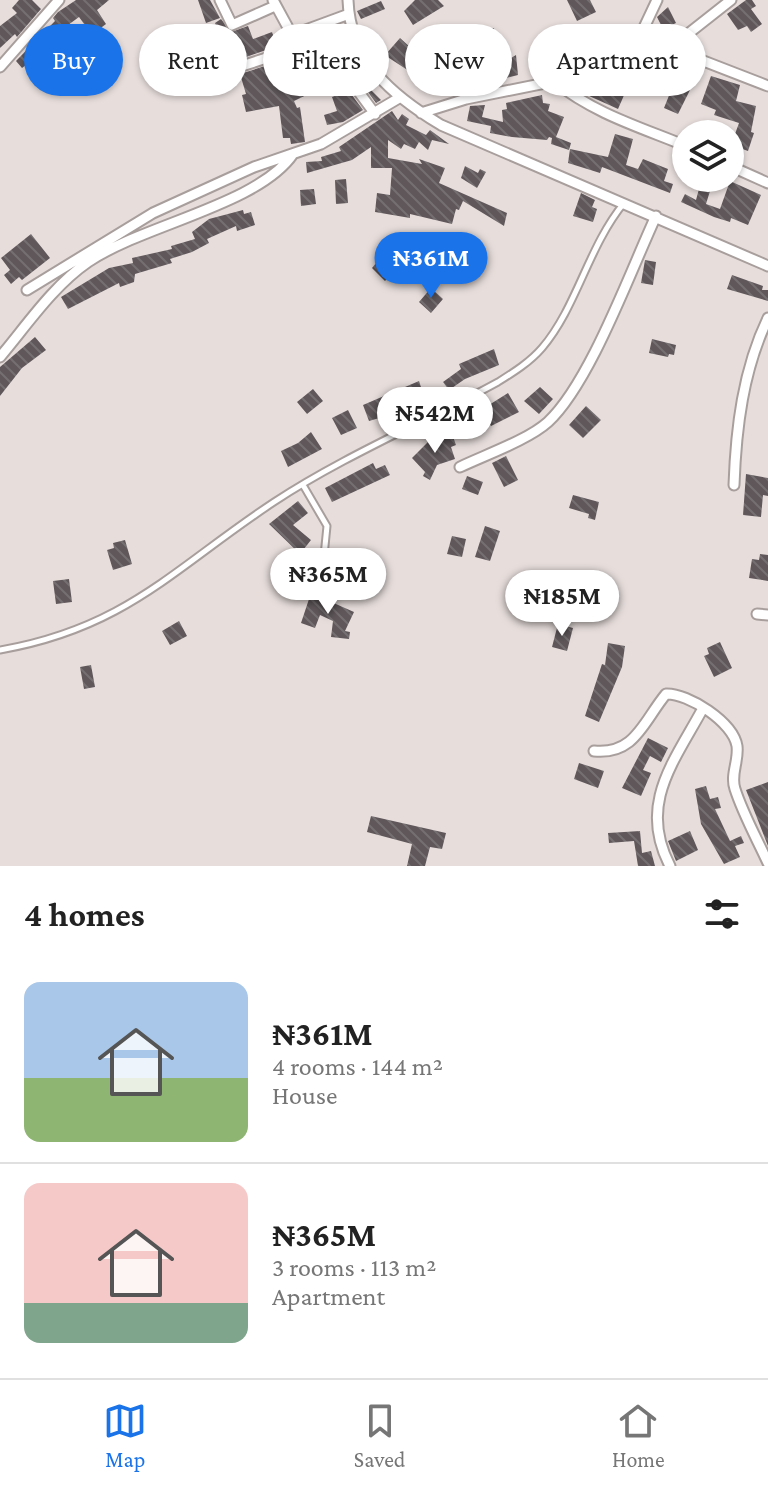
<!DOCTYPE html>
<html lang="en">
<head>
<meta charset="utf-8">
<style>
	:root { --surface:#fff; --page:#f2f2f2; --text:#222; --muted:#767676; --line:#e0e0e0; --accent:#1a73e8 }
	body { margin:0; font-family:"Crimson Pro",serif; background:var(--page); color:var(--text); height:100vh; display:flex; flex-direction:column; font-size:30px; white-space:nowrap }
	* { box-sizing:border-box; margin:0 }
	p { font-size:26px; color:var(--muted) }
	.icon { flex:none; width:44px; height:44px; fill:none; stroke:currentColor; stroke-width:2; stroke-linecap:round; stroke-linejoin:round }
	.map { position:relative; height:866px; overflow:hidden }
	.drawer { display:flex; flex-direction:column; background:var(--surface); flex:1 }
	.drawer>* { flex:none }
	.top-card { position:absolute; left:24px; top:24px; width:720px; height:72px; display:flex; gap:16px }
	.fabs { position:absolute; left:672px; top:120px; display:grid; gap:16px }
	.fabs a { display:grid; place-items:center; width:72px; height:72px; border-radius:50%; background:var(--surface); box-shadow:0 2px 6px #0004; font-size:40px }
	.price { position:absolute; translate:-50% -68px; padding:0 18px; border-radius:28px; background:#fff; color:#222; font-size:26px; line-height:52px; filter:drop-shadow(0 2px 4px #0008) }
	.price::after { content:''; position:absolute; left:50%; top:48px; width:24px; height:18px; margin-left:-12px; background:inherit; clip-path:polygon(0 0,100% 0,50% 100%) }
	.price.active { background:var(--accent); color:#fff }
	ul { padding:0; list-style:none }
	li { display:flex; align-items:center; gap:24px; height:200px; padding:0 24px }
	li+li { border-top:2px solid var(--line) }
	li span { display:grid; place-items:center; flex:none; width:224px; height:160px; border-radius:16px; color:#555 }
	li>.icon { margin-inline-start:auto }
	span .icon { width:96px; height:96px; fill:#fffc; stroke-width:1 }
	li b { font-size:34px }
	h2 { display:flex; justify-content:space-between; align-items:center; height:96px; padding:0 24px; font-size:34px }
	.chip { padding:0 28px; border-radius:36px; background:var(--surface); box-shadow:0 2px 6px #0004; font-size:28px; line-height:72px }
	.chip.active { background:var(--accent); color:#fff }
	.tab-bar { display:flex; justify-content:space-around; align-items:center; height:112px; border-top:2px solid var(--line); background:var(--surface); font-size:22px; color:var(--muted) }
	.tab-bar a { display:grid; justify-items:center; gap:4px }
	.tab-bar .active { color:var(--accent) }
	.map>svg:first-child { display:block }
	.building { fill:url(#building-back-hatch) }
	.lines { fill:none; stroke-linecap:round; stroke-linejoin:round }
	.service-casing { stroke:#a89f9d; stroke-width:9 }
	.minor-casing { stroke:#a89f9d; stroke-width:13 }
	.service { stroke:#fff; stroke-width:5 }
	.minor { stroke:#fff; stroke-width:9 }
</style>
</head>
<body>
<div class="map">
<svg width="768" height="866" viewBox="0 0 768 866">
	<defs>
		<pattern id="building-back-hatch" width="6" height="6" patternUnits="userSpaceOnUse" patternTransform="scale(2)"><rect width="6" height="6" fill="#5f575a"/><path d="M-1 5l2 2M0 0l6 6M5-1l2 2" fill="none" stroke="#756f71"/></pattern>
	</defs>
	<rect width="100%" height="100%" fill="#e7dedc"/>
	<path class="building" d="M19,0H32L41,9L17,37L15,34L0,48V26L17,13L12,8Z
		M76,0H109L97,10L106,24L86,39L81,32L87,28L79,17L64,28L67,33L22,68L16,61L55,21L53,18L58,12Z
		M198,0H210L220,18L206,23Z
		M415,0H438L444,6L413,25L404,11Z
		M567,0H590L596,12L577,21Z
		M746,0H752L756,6L751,9L762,24L751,32L747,26L738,30L727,14Z
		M381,1L385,9L361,19L357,11Z
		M668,7L676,23L663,29L657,17Z
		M221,19L231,32L248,26L253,39L272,32L276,43L268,46L269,49L229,63L215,23Z
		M338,26L343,38L323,48L319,38L325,86L294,101L297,108L300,107L305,142L291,144L290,138H283L279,106L246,112L242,95L246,94L240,74L290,58L300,53V40Z
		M494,28L498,63L479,65V60L472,61L469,32Z
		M400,38L421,57L409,71L386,56L380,58L371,42L378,39L386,54Z
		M350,55L368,87L381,100L376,103L346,62L345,57Z
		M516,55L518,75L481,84L478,78Z
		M711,76L740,85L736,101L756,106L751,132L754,133L748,151L731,145L739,123L714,115L716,110L701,104Z
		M616,78L629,84L618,109L587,95L598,80L613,86Z
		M674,83L690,90L678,114L664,108Z
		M349,91L363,110L343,122L327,125L324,115L337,111L332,97Z
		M542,95L543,103L550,104L548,111L564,117L556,137L571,143L569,150L551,144L552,138L549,137L547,140L512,137L490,133L491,126L467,121L470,106L485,105L482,117L503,122L502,110L507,109L506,103Z
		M392,111L398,120L402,114L409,119L406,125L426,135L430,130L449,144L432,140L428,150L419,142L415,149L404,144L401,149L388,140V158L422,164L419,159L445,168L439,183L507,213L504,226L463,201L459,210L456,209L452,224L410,214V218L375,212L377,193L390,195L392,168H371V147L352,160L307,173L306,162L322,161L321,157L341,151L339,147Z
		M615,134L633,139L626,165L638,169L643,159L668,169L664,181L673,184L670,193L602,167L600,173L568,163L570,149L608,157Z
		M465,166L478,173L480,169L486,172L477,188L461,178Z
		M702,178H714L706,204L720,209L730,181L761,195L748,225L731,218L730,222L714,217L681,202L685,194L696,200Z
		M346,179L348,203L336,204L335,180Z
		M314,189L316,204L301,206L300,190Z
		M581,193L595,200L592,207L597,209L593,222L573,216Z
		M243,210L244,214L251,212L255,225L237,231L236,226L207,239L209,243L192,252L170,259L172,263L135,274L134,282L120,287L119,283L68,309L61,297L109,268L133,263L132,258L172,249L171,246L195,239L192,232L209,219Z
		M31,234L50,258L22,280L19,277L11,284L4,275L10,270L1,258Z
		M382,256L396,269L385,281L372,268Z
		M645,260L656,262L653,285L641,283Z
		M732,275L763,286L762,290H768V301L727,289Z
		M431,288L443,299L431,313L419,302Z
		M35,337L46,350L22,368L0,396V367Z
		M652,339L676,345L674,355L669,354L668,357L649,353Z
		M494,349L499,365L465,379L449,390L443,382L461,369L459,364Z
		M419,381L424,396L404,403L407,410L369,421L363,405Z
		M540,387L553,399L539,414L524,401Z
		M313,389L323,401L307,414L297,402Z
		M508,393L519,412L491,426L481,410Z
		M586,406L601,420L583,438L569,425Z
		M348,410L357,428L341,435L332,418Z
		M311,432L322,449L288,467L281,451L298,443Z
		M452,434L456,445L451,447L455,459L437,465L430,480L423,476L425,472L412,458L428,442Z
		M506,456L518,480L504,487L492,463Z
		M373,463L376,469L385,465L390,475L332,502L325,488Z
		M746,474L768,478V496L763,495L761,517L743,515Z
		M467,476L483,482L478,495L462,489Z
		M573,495L599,502L595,520L588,518L589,514L569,508Z
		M298,501L308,513L293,525L311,540L300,554L269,524Z
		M485,526L500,531L490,561L475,557Z
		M452,536L466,539L462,557L447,554Z
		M125,540L132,564L113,570L107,550L114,548L113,543Z
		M760,554L768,555V581L749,578L752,559L759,560Z
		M69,579L72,602L56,604L53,581Z
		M311,593L354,612L345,631L350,632L349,639L331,637L333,621L320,615L315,628L301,623Z
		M179,621L187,636L170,645L162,631Z
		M558,624L573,628L567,651L552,647Z
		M720,642L732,668L714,677L704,656L709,654L707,648Z
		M608,643L625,646L622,667L599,722L585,716L602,664L605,665Z
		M91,665L95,687L84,689L80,667Z
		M648,738L668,748L661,762L650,756L643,770L651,773L641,796L622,788Z
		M579,763L604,771L598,788L574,779Z
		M768,782V846L746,790Z
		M706,786L710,799L718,797L721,808L715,809L730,841L741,836L744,843L735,846L740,857L724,864L701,824L695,789Z
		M371,816L446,833L442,849L430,847L425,866H407L412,844L367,832Z
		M640,831L642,853L651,851L655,866H638L634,841L609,843L608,833Z
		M690,831L698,850L676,861L668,841Z"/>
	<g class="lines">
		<defs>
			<path id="service" d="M303,485L327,526L322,576
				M0,650C126,628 174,568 274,502C344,456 425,422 498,382C514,372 530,362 542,348C577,307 588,247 624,203"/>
			<path id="minor" d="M220,0L232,25L275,6
				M273,0L292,35L349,14
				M348,0C350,61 393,96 441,125L768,266
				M670,48L768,86
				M337,51L339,65L375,114
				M640,64L641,34L657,0
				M245,65L288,51L293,43L292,35
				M0,67L59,0
				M555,82C595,114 640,127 686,146
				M421,113L466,99L640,64L670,48L731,0
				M730,166L768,183
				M27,290L153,213L254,167L321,144L399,98
				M0,357C27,325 53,286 88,262C142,225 258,205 293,154
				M460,467C485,455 528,440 548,422C590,383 630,272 656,216
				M734,485C736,428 743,370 768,318
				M757,614L768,615
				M594,751C635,755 643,722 666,694C688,693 733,722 737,746C739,761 730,775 735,789C743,814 757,839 768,863
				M670,866C638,805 673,763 702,710"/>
		</defs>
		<use href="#service" class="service-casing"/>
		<use href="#minor" class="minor-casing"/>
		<use href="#service" class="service"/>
		<use href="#minor" class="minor"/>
	</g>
</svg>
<div class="fabs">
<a><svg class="icon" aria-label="layers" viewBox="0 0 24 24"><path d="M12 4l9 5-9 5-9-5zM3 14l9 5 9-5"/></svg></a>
</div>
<b class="price active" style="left:431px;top:300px">₦361M</b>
<b class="price" style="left:435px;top:455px">₦542M</b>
<b class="price" style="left:328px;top:616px">₦365M</b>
<b class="price" style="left:562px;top:638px">₦185M</b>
<div class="top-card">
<a class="chip active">Buy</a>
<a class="chip">Rent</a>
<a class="chip">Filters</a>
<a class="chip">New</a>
<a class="chip">Apartment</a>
</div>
</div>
<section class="drawer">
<h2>4 homes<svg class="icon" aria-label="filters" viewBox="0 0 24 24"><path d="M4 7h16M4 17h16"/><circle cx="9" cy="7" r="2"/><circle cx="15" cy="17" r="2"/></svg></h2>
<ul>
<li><span style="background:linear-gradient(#a9c7e8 60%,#8fb573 0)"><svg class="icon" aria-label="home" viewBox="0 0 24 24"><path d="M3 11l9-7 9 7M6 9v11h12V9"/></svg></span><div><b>₦361M</b><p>4 rooms · 144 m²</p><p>House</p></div></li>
<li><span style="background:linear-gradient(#f6c9c9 75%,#7fa58c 0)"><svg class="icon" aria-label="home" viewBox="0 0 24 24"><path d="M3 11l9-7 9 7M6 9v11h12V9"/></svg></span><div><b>₦365M</b><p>3 rooms · 113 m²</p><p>Apartment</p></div></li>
</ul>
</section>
<nav class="tab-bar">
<a class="active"><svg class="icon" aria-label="map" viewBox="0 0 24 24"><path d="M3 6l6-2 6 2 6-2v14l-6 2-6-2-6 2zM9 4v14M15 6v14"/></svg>Map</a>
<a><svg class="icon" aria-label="saved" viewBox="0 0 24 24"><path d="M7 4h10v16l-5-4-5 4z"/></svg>Saved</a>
<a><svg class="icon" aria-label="home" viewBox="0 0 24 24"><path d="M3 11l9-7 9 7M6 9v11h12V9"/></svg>Home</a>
</nav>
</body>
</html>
